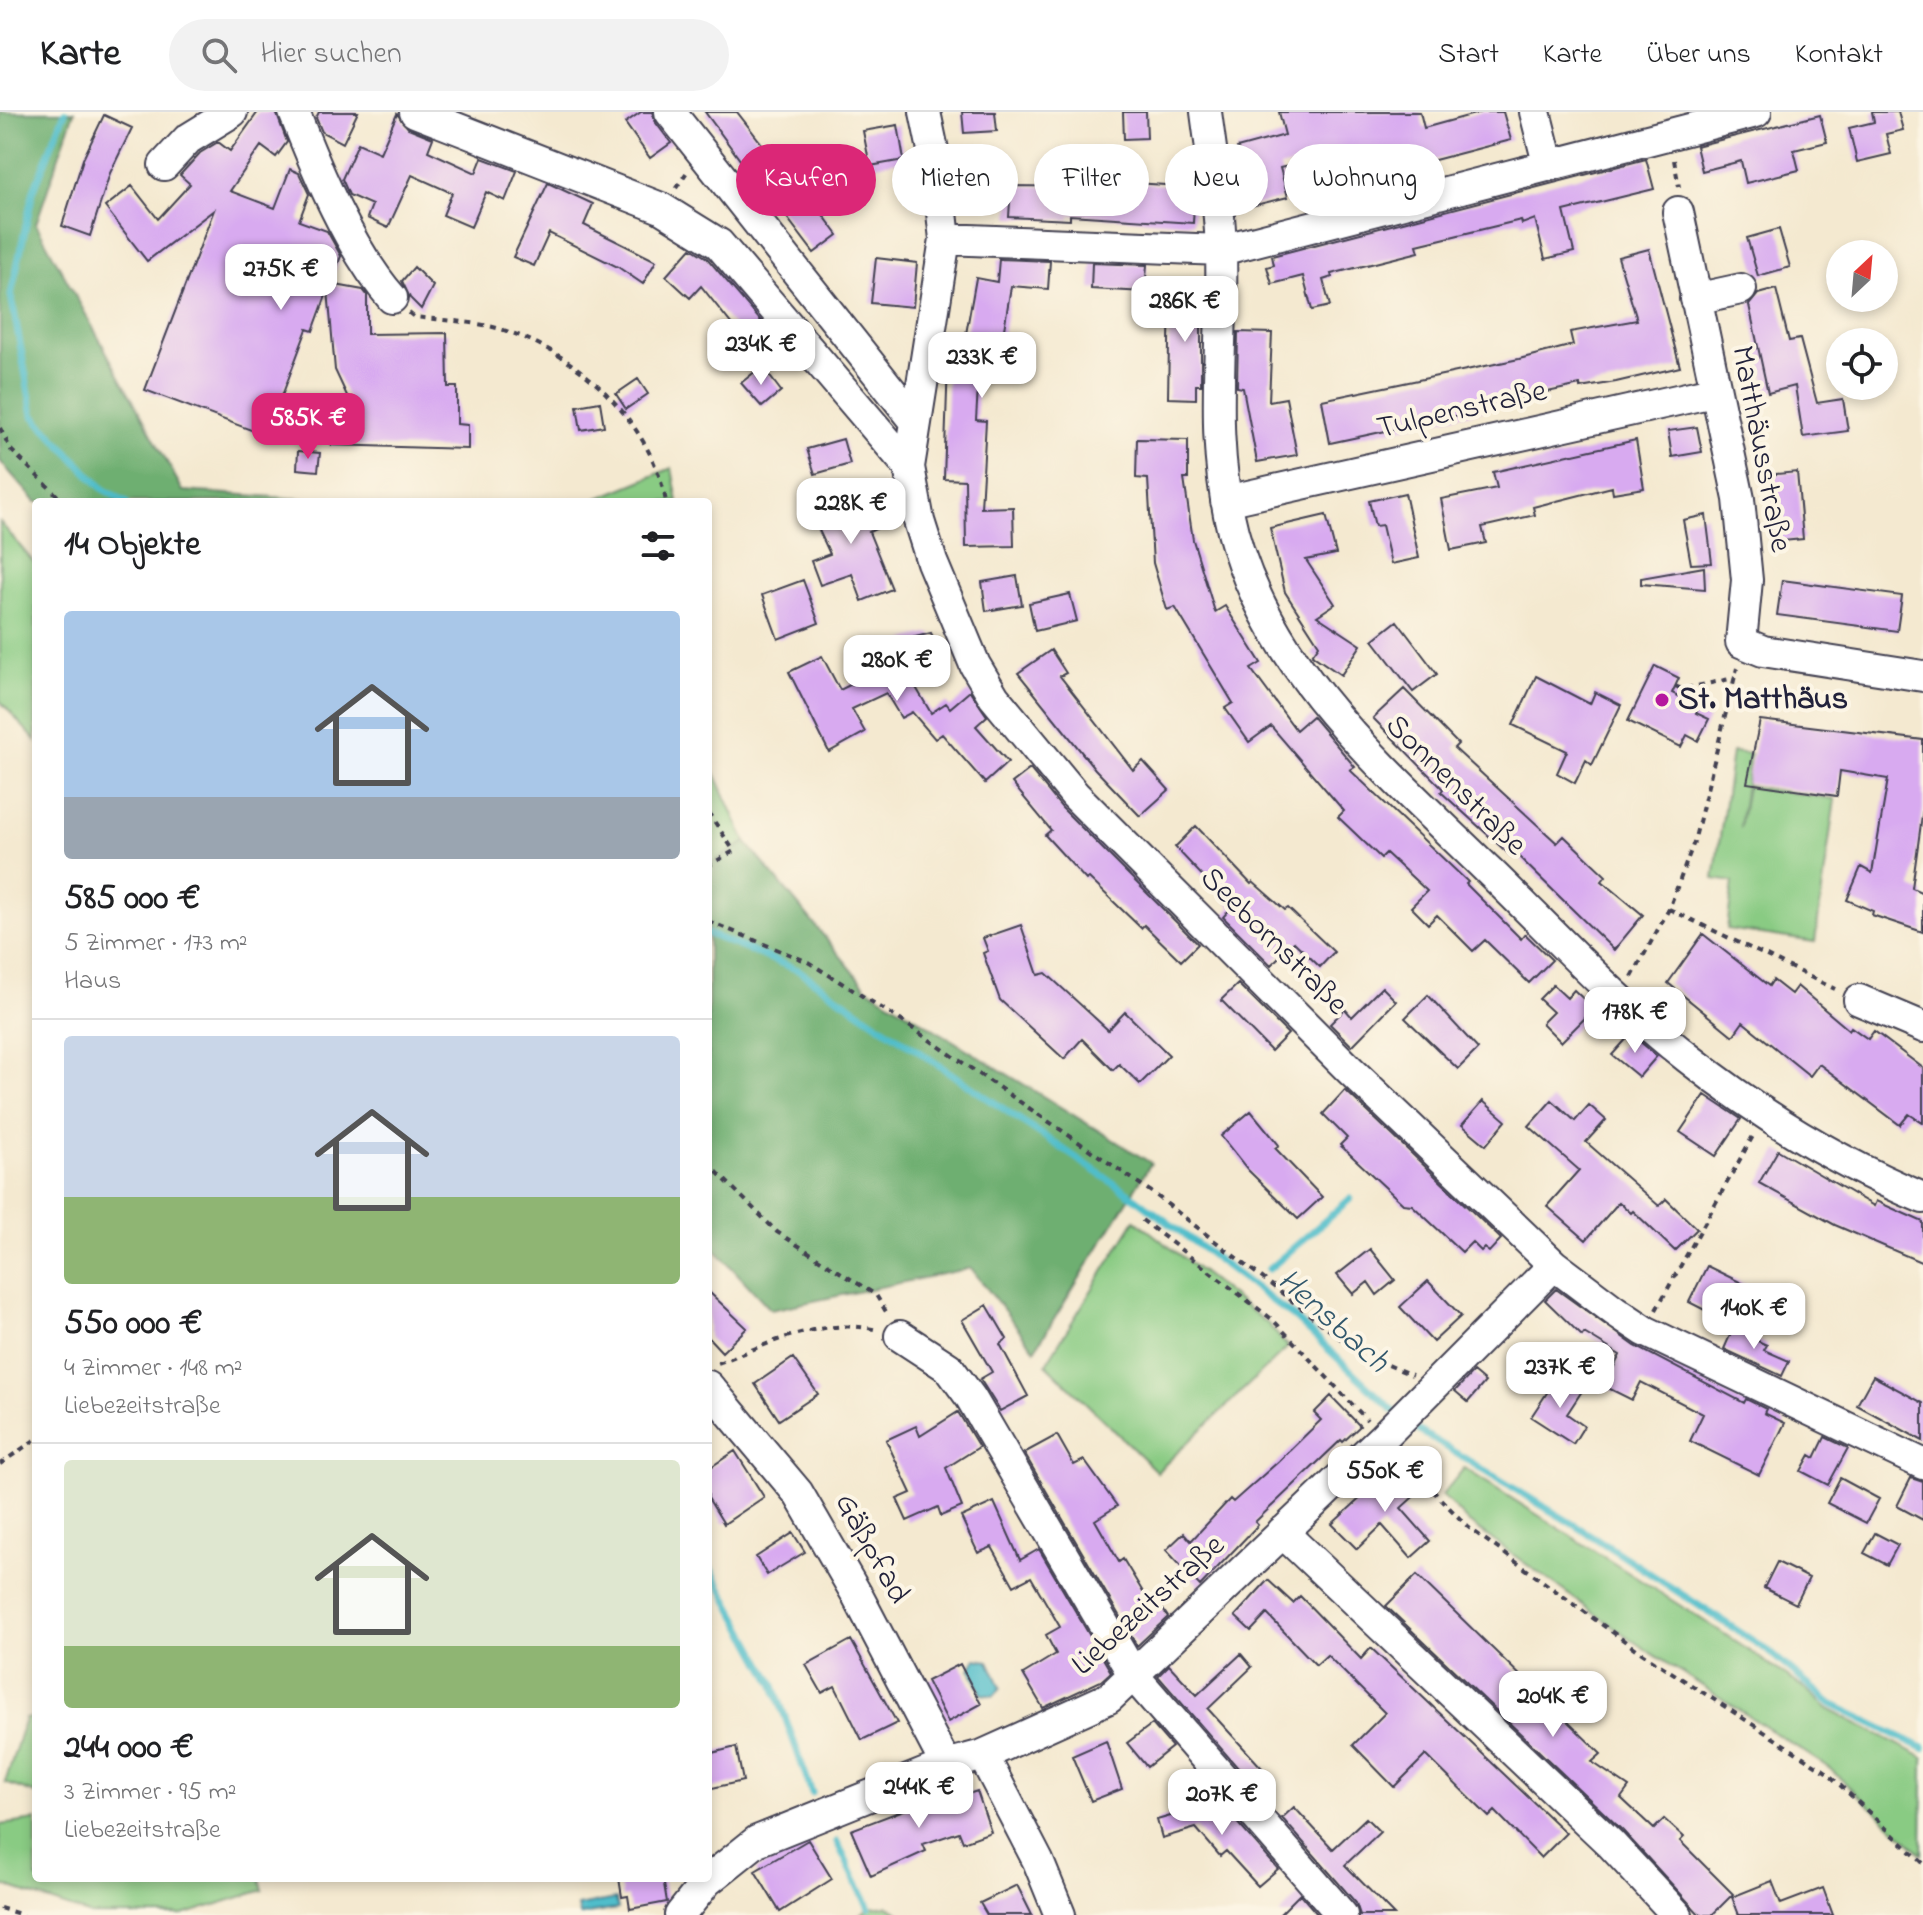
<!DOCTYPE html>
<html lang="de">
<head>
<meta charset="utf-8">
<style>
	:root { --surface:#fff; --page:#f2f2f2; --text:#202124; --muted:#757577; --line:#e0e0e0; --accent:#db2777 }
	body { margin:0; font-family:"Indie Flower",sans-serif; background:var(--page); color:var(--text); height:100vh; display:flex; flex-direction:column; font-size:30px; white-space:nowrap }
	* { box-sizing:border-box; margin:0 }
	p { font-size:26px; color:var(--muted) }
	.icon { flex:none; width:44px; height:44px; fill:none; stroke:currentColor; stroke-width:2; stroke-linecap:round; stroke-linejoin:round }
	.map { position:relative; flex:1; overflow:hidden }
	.drawer { position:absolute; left:32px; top:386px; width:680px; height:1384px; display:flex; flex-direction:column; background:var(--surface); border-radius:8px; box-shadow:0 4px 12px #0003 }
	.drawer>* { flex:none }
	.banner { position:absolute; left:736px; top:32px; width:760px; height:72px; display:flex; gap:16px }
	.needle { width:52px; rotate:26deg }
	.tools { position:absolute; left:1826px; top:128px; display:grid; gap:16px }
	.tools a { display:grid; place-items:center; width:72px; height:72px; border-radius:50%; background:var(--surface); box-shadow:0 4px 12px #0003; font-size:40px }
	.price { position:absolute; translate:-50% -68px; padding:0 18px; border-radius:16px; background:#fff; color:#222; font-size:26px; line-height:52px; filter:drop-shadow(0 2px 4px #0008) }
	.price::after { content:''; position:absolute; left:50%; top:48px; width:24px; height:18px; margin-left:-12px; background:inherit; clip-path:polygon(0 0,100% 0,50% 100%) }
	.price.on { background:var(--accent); color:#fff }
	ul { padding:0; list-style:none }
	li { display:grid; align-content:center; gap:16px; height:424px; padding:0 32px }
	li+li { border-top:2px solid var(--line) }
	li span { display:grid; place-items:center; height:248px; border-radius:8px; color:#555 }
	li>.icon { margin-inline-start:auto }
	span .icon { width:144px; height:144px; fill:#fffc; stroke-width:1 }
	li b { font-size:34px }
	h2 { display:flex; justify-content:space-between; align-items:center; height:96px; padding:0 32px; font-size:34px }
	.tag { padding:0 28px; border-radius:36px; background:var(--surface); box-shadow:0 4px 12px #0003; font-size:28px; line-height:72px }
	.tag.on { background:var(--accent); color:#fff }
	header { display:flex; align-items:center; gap:48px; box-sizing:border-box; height:112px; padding:0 40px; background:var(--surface); border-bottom:2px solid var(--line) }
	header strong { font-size:38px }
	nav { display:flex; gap:44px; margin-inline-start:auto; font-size:28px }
	.search { width:560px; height:72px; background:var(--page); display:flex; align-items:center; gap:20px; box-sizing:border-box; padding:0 28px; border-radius:44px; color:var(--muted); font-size:30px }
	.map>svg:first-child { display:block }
	.green { fill:#89cb83; stroke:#56765f; stroke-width:2 }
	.forest { fill:#6eaf71; stroke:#486856; stroke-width:2 }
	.water { fill:#50bdca; stroke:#397082; stroke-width:2 }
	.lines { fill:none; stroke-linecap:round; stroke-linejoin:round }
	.stream { stroke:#50bdca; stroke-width:7 }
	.building { fill:#d8aaf0 }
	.minor-casing { stroke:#424051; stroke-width:34 }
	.path { stroke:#424051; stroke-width:4; stroke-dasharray:6 6; stroke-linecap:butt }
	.minor { stroke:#fff; stroke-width:30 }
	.poi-dot { fill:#b5179e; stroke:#fcf5e5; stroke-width:3 }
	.labels { text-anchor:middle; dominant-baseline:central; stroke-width:8; stroke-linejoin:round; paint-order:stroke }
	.street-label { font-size:32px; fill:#22223b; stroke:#fcf5e5 }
	.poi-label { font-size:32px; font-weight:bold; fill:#22223b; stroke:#fcf5e5; text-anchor:start }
	.water-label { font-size:34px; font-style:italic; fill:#32586d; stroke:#fcf5e5 }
</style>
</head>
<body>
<header>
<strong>Karte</strong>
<div class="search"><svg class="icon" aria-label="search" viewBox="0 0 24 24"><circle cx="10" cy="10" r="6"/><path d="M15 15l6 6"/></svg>Hier suchen</div>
<nav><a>Start</a><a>Karte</a><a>Über uns</a><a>Kontakt</a></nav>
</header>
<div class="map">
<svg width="1923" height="1803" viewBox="0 0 1923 1803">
	<rect width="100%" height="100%" fill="#fcf5e5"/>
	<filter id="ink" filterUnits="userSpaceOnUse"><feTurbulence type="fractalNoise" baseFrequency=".0125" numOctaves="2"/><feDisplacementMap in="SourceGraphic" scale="16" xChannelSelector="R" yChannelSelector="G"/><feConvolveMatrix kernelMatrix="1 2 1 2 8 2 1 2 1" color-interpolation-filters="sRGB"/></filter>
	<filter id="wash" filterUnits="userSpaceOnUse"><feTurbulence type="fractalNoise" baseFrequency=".006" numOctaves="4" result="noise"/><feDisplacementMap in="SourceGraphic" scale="32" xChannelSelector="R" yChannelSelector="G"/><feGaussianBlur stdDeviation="1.8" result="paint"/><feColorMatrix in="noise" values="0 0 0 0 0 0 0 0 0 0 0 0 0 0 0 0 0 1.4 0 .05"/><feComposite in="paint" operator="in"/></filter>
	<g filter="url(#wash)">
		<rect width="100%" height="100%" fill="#f4e9d0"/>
		<path class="green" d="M672,356L678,390H589Z
			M0,410L36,453V629L0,589Z
			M1732,640L1750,642L1740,716L1747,674L1835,687L1815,830L1727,817L1733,770L1714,767Z
			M708,646L746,730L708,753Z
			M1135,1108L1268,1212L1288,1235L1157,1360L1046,1252Z
			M1464,1356L1717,1517L1807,1578L1828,1597L1923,1645L1922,1742L1829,1656L1639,1533L1469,1411L1442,1383Z
			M36,1605V1682L5,1671L25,1607Z
			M36,1708V1766H260L263,1778L183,1803H91L0,1772V1713Z
			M887,1794L904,1803H860L869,1796Z"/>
		<path class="forest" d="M0,0H74L36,112L183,379L351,390H36L0,349Z
			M746,730L866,875L1151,1051L1035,1238L971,1156L771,1198L708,1130V753Z"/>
		<path class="water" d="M976,1547L989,1549L1001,1575L994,1584L982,1582L970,1557Z
			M616,1787L618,1797L580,1803L578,1794Z"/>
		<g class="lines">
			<path class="stream" d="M65,0L33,80L11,183L33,303L103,377L126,390
				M708,822L798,858L1137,1087L1295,1206L1396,1301
				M1269,1157L1350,1087
				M1408,1312L1594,1425L1767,1538L1831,1592L1923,1636
				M708,1452L773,1571L812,1681
				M837,1730L869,1796"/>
		</g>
		<g id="blocks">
			<path class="building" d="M258,0H276L287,30L276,45L261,34L230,79L275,96L290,57L299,61L309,82L299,109L327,119L341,144L330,172L363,178L367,183V222L447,221L448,275H457V312L468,313V337L330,333L331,288H349L335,258L328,178L313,219L307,217L267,324L145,278L214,98L147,149L105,95L132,74L158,107L190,72L180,63L200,41L218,30L230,39Z
				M319,0H358L343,31L322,20L316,6Z
				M641,0H652L656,11L671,31L650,46L625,11Z
				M705,0H737L776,50L784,44L804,71L801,73L838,123L814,141L776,91L773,93Z
				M962,0H995L997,19L964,21Z
				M1123,0H1146L1147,26L1124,27Z
				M1279,0H1420L1424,16L1482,0H1503L1511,28L1347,71L1339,41L1280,56L1288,85L1251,94L1237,36L1285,23Z
				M1872,0H1898L1903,18L1886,22L1891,42L1857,50L1849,16L1874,10Z
				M397,2L408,16L433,26L428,39L476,61L482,46L517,59L505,89L486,80L471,115L443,103L452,81L412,63L388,116L367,106L372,93L349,83L342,67L358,31L380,41Z
				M104,3L132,16L110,61L90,124L62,114L83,47Z
				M1820,3L1827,30L1794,38L1799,58L1746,71L1741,49L1702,59L1696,34Z
				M898,13L904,48L870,54L863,19Z
				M1646,47L1654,77L1564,99L1574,140L1545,147L1535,107L1522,112L1521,108L1417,133L1419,140L1331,162L1332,165L1323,168L1330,194L1312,198L1303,164L1272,172L1267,155L1274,153L1272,144Z
				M1090,68L1195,75L1193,111L1070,103V108L1009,105L1011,74L1090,75Z
				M548,71L593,92L584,113L656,149L643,172L618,155L549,121L534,154L513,145Z
				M1779,117L1790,155L1758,164L1747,126Z
				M691,136L707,146L772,222L752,238L701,174L690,186L666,164Z
				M1649,137L1680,255L1616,270L1580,276V273L1510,288L1511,292L1330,331L1322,288L1519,247L1573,233L1570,220L1637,208L1618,145Z
				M876,146L917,151L913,195L871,191Z
				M999,147L1050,149L1048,177L1011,174L1002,230L981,226L976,308L986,309L981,396L1013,395L1014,434L966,435L965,368L944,367L948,250H961L976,166L997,170Z
				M1092,151L1147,153L1145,180L1091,177Z
				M414,155L433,174L421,197L410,186L402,169Z
				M1776,177L1789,229L1800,227L1817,291L1843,287L1848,319L1803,325L1795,274L1768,281L1749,193L1758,182Z
				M1170,178H1201V273H1196V287L1168,286Z
				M1238,220L1272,221L1269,289L1286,286L1297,343L1257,350L1243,276L1237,275Z
				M762,254L781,279L762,295L741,271Z
				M638,267L648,282L626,297L616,282Z
				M600,290L604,314L581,318L577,294Z
				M1697,315L1702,340L1672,345L1668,319Z
				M843,327L850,352L815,362L807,337Z
				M1137,327L1188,328V367H1184L1193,428L1215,500L1225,494L1261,551L1251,557L1296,618L1312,604L1355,655L1350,658L1468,770L1466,772L1521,827L1525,822L1552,848L1529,871L1485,828L1473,839L1437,803L1428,812L1411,795L1427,779L1386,741L1381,746L1338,705L1344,699L1271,614L1249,630L1225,596L1233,591L1175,495L1167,498L1153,451L1148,367L1136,366Z
				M1636,328L1644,376L1613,381L1612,375L1533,395L1535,403L1482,415L1486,431L1451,438L1441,387L1497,376L1493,360Z
				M298,339L320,341L318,359L297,357Z
				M1797,360L1803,427L1772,430L1766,363Z
				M863,378L880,415L869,420L892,477L862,489L852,462L820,473L811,449L830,442L811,401Z
				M1405,381L1419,446L1391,452L1382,413L1375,414L1369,389Z
				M1326,403L1336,442L1306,448L1335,492L1317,504L1361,533L1341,563L1312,543L1319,533L1285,480L1270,416Z
				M1706,403L1712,451L1691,452L1683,408Z
				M1704,455L1705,477L1641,472V466Z
				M1017,464L1022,493L986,499L982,470Z
				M803,468L819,511L778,527L762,483Z
				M1782,468L1902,484L1897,519L1777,503Z
				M1070,482L1077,509L1035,519L1029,491Z
				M1397,509L1437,562L1413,580L1373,528Z
				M931,521L945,549L911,567L931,601L946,591L950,596L970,579L987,604L976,614L1008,650L985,671L942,622L935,627L912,600L901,606L886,581L852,597L865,620L829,640L789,560L822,544L840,578L886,555L879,541L908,527Z
				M1051,538L1066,561L1060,564L1133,658L1143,649L1169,678L1140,704L1095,657L1018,561Z
				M1655,554L1679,566L1672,581L1699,594L1696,601L1709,607L1698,629L1687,623L1681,635L1628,609Z
				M1536,564L1590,592L1595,580L1621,593L1592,653L1586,648L1575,671L1557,661L1567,639L1513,613Z
				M1404,577L1458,632L1454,636L1557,731L1564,724L1606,764L1602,769L1643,803L1614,838L1515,741L1512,745L1441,680L1443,677L1373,606Z
				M1760,608L1923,628V697L1912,776L1923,781V820L1872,803L1873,799L1847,788L1861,755L1872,761L1888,667L1840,659L1837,684L1747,671Z
				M1030,657L1062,696L1198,832L1181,849L1144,813L1141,816L1089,766L1086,768L1045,723L1051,718L1012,671Z
				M1196,714L1251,772L1253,770L1285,798L1288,796L1334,840L1320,855L1294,830L1271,853L1223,805L1232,795L1175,735Z
				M1021,813L1038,863L1046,861L1108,918L1125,900L1169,943L1140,972L1119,952L1113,958L1082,927L1064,947L1000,888L983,841L988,839L983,826Z
				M1703,822L1769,874L1773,868L1791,882L1797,874L1849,918L1851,915L1868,927L1874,919L1923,956V1011L1909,1002L1900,1013L1819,952L1810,964L1743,910L1733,924L1668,871Z
				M1238,872L1288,922L1271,939L1221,888Z
				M1553,873L1567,886L1574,878L1594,897L1561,930L1542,911L1553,900L1539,887Z
				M1382,875L1396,889L1352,934L1330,912L1345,897L1352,905Z
				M1428,883L1478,937L1458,957L1405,906Z
				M1631,922L1657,944L1639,965L1612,943Z
				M1345,978L1501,1127L1489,1140L1484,1136L1481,1139L1472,1130L1462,1140L1412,1093L1403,1092L1340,1033L1347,1026L1323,1002Z
				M1705,983L1741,1007L1716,1044L1680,1020Z
				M1552,988L1575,1009L1589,993L1606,1008L1586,1030L1659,1094L1666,1087L1697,1117L1675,1139L1633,1099L1631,1101L1619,1090L1586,1128L1547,1094L1579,1058L1529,1014Z
				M1483,989L1506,1009L1486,1033L1462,1013Z
				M1251,999L1279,1033L1275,1036L1322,1085L1298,1107L1248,1058L1221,1024Z
				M1778,1038L1874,1094L1876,1089L1923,1110V1151L1835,1113L1759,1071Z
				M1370,1137L1395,1168L1377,1183L1368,1170L1353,1182L1337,1163Z
				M1707,1154L1752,1176L1734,1213L1689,1190Z
				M1428,1169L1461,1204L1433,1230L1400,1195Z
				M1556,1177L1635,1234L1744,1291L1746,1287L1766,1297L1764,1301L1785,1311L1759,1363L1690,1329L1703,1302L1641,1270L1632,1288L1604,1274L1620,1243L1584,1221L1582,1224L1545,1188Z
				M708,1179L747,1216L722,1240L708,1225Z
				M987,1193L1007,1227L1000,1232L1028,1284L1000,1299L980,1267L992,1260L962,1208Z
				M1735,1212L1756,1222L1753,1227L1767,1233L1764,1238L1789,1249L1782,1264L1724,1237Z
				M793,1246L818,1282L779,1308L755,1272Z
				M1473,1260L1485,1270L1468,1290L1455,1279Z
				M1558,1264L1582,1279L1567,1302L1584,1314L1573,1332L1531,1305Z
				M1873,1264L1923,1291V1329L1857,1293Z
				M1331,1284L1360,1314L1343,1330L1341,1328L1255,1410L1258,1413L1200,1474L1166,1438L1184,1421L1191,1429L1230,1387L1233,1390L1279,1349L1321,1308L1314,1301Z
				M958,1300L979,1335L946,1356L962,1395L941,1404L938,1395L907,1409L897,1387L911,1381L886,1328L916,1314L920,1324Z
				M1057,1323L1074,1353L1084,1348L1117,1394L1095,1408L1119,1450L1123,1447L1155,1500L1162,1496L1168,1505L1137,1534L1024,1341Z
				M1825,1325L1848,1336L1828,1373L1801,1359L1810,1343L1815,1346Z
				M735,1339L764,1385L724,1412L708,1386V1357Z
				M1398,1352L1422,1377L1401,1396L1430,1429L1411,1446L1382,1413L1357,1437L1332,1412Z
				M1840,1366L1879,1387L1866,1411L1827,1391Z
				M1911,1366L1923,1370V1408L1897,1394Z
				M994,1390L1020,1448L1039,1437L1111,1560L1101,1569L1043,1596L1023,1562L1056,1542L1046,1523L1060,1515L1031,1465L1014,1474L992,1435L978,1441L961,1405Z
				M793,1421L805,1440L767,1463L756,1445Z
				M1875,1421L1898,1433L1887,1453L1864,1441Z
				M1777,1450L1809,1466L1796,1492L1764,1476Z
				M1417,1463L1601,1642L1592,1650L1629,1675L1621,1686L1654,1717L1664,1707L1684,1725L1680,1729L1733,1782L1712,1803H1700L1623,1719L1386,1494Z
				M1268,1468L1293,1491L1300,1484L1361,1547L1371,1536L1566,1721L1541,1746L1495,1699L1489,1705L1426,1643L1394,1675L1353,1633L1385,1601L1327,1543L1316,1553L1267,1502L1251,1519L1235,1504Z
				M851,1528L897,1611L862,1628L835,1574L822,1581L806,1553Z
				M1241,1542L1252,1555L1208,1597L1272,1667L1259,1680L1158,1564L1169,1553L1197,1583Z
				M960,1552L981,1592L948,1610L927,1569Z
				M1152,1612L1172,1635L1147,1655L1127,1631Z
				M1106,1629L1122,1677L1091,1689L1072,1644Z
				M736,1635L743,1669L708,1677V1642Z
				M977,1679L991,1720L963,1730L959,1720L923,1732L926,1739L871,1764L851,1718L946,1682L948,1689Z
				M1213,1683L1278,1757L1258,1774L1226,1739L1220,1744L1196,1716L1162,1726L1157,1708L1198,1696Z
				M1294,1695L1333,1737L1366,1706L1380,1720L1345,1753L1394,1803H1360L1356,1791L1282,1706Z
				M808,1728L832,1767L780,1800L755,1759Z
				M619,1766H663L667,1790L630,1797L628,1784L622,1785Z
				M1772,1769L1781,1792L1823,1776L1833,1803H1739L1732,1785Z
				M1017,1773L1032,1803H987L980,1791Z
				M1300,1782L1318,1803H1279Z"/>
		</g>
	</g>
	<g filter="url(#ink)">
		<use href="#blocks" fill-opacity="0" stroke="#424051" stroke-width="2"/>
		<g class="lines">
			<defs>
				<path id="minor" d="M294,0C317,59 350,138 392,186
					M415,0L661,96L719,132L909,355
					M670,0L916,310
					M925,0L937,57L945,127L909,355L919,409L932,450L975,553L994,585L1075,683L1351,959L1554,1153L1615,1199L1645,1219L1923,1352
					M1206,0C1212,46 1220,94 1221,140C1224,238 1208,322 1233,420C1270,561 1388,660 1488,758C1553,821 1616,890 1688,946C1759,1002 1839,1051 1923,1086
					M1535,0L1548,51
					M164,53L188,27L232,0
					M1678,100L1739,387L1747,468L1741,530L1763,539L1923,564
					M945,127L1221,138L1756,0
					M1695,187L1741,177
					M1226,389L1713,280
					M1859,888L1923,915
					M900,1224L949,1256L971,1286L1134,1564L1342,1803
					M708,1274L798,1381L857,1483L946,1653
					M1282,1420L1611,1732L1677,1803
					M983,1643L1038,1749L1060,1803
					M680,1803L707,1769L757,1729L946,1653L983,1643L1109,1586L1383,1325L1554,1153"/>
			</defs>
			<use href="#minor" class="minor-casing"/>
			<path class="path" d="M1674,48L1679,75
				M676,76L687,60
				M409,201L414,205C440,208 467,209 493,215C574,236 651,308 666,390
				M0,316L11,338L64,390
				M1675,574L1682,577L1735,566
				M708,700L734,739L708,754
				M1669,797L1835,877
				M708,809L808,850L896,905L1153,1081L1359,1241L1412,1263
				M1632,865L1669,797L1694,730L1737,556
				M708,1051L777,1120L876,1183L888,1203
				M1142,1108L1273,1208L1367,1308
				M1656,1198L1753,1024
				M718,1251C771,1231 821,1205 878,1218
				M1399,1344L1468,1415L1637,1538L1825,1659L1923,1751
				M0,1352L36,1327
				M0,1796L23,1803"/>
			<use href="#minor" class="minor"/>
		</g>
	</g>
	<circle class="poi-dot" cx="1662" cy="588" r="8"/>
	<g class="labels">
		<g class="street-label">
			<text transform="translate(1462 299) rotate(-13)">Tulpenstraße</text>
			<text transform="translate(1760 337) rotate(79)">Matthäusstraße</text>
			<text transform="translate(1455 674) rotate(45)">Sonnenstraße</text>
			<text transform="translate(1273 830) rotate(45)">Seebornstraße</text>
			<text transform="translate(871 1437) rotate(61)">Gäßpfad</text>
			<text transform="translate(1149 1494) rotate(-42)">Liebezeitstraße</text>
		</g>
		<g class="poi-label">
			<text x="1678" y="588">St. Matthäus</text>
		</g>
		<g class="water-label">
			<text transform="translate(1332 1210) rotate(42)">Hensbach</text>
		</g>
	</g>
</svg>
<div class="tools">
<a><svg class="needle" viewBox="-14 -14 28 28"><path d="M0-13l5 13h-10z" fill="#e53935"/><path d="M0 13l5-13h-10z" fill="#757577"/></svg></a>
<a><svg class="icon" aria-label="locate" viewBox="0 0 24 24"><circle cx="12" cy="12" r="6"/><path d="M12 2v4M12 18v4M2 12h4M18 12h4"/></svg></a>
</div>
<b class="price" style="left:281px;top:200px">275K €</b>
<b class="price" style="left:1185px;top:232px">286K €</b>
<b class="price" style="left:761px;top:275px">234K €</b>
<b class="price" style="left:982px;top:288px">233K €</b>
<b class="price on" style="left:308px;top:349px">585K €</b>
<b class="price" style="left:851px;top:434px">228K €</b>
<b class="price" style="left:897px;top:591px">280K €</b>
<b class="price" style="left:1635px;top:943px">178K €</b>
<b class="price" style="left:1754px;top:1239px">140K €</b>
<b class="price" style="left:1560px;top:1298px">237K €</b>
<b class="price" style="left:1385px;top:1402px">550K €</b>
<b class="price" style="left:1553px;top:1627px">204K €</b>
<b class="price" style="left:919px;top:1718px">244K €</b>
<b class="price" style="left:1222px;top:1725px">207K €</b>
<div class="banner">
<a class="tag on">Kaufen</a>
<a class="tag">Mieten</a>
<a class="tag">Filter</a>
<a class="tag">Neu</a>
<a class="tag">Wohnung</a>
</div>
<section class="drawer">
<h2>14 Objekte<svg class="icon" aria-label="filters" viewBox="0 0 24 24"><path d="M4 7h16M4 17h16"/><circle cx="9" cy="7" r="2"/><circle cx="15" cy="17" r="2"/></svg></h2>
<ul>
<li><span style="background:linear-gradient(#a9c7e8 75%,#9aa5b1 0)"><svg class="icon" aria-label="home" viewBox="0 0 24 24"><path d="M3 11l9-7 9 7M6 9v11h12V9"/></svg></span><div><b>585 000 €</b><p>5 Zimmer · 173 m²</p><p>Haus</p></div></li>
<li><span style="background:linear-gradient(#c9d6e8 65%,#8fb573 0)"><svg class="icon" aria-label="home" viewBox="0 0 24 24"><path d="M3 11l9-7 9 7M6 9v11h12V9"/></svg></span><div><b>550 000 €</b><p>4 Zimmer · 148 m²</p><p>Liebezeitstraße</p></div></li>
<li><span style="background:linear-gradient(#dfe7d0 75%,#8fb573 0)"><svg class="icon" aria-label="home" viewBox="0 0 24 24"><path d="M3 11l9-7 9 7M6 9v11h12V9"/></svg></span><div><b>244 000 €</b><p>3 Zimmer · 95 m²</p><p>Liebezeitstraße</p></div></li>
</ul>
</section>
</div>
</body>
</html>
